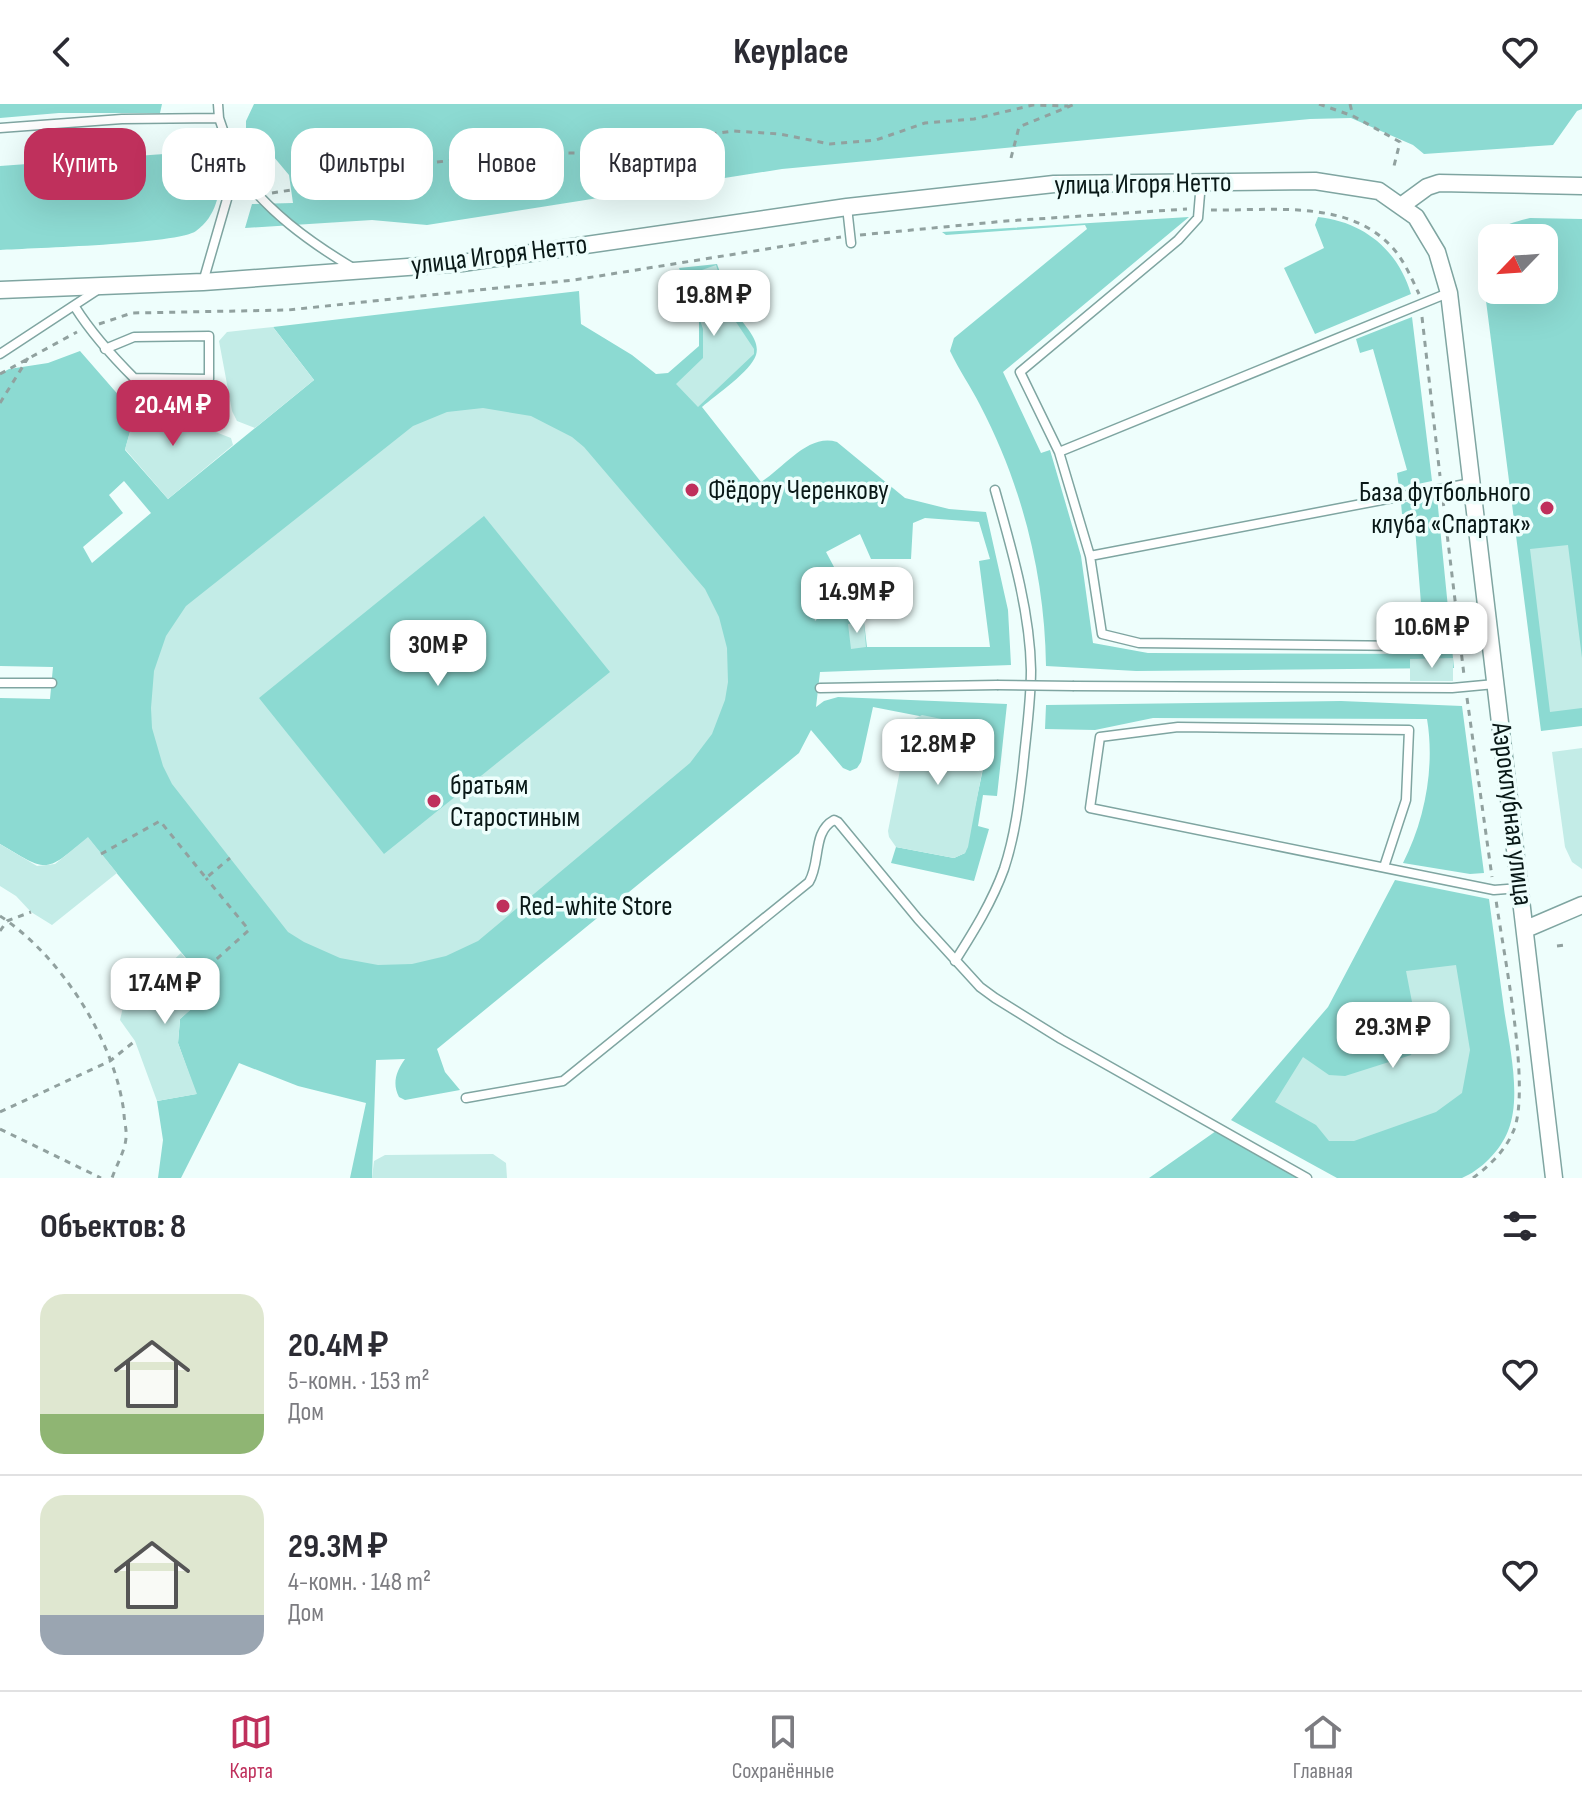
<!DOCTYPE html>
<html lang="ru">
<head>
<meta charset="utf-8">
<style>
	:root { --surface:#fff; --page:#f7f7f7; --text:#2b2b33; --muted:#7c7c81; --line:#e1e1e2; --accent:#bf305c }
	body { margin:0; font-family:"Sofia Sans Condensed",sans-serif; background:var(--page); color:var(--text); height:100vh; display:flex; flex-direction:column; font-size:30px; white-space:nowrap }
	* { box-sizing:border-box; margin:0 }
	p { font-size:26px; color:var(--muted) }
	.icon { flex:none; width:44px; height:44px; fill:none; stroke:currentColor; stroke-width:2; stroke-linecap:round; stroke-linejoin:round }
	.map { position:relative; height:1074px; overflow:hidden }
	.side { display:flex; flex-direction:column; background:var(--surface); flex:1 }
	.side>* { flex:none }
	.top-card { position:absolute; left:24px; top:24px; width:800px; height:72px; display:flex; gap:16px }
	.needle { width:52px; rotate:245deg }
	.controls { position:absolute; left:1478px; top:120px; display:grid; gap:16px }
	.controls a { display:grid; place-items:center; width:80px; height:80px; border-radius:16px; background:var(--surface); box-shadow:0 8px 32px #0002; font-size:40px }
	.price { position:absolute; translate:-50% -68px; padding:0 18px; border-radius:16px; background:#fff; color:#222; font-size:26px; line-height:52px; filter:drop-shadow(0 2px 4px #0008) }
	.price::after { content:''; position:absolute; left:50%; top:48px; width:24px; height:18px; margin-left:-12px; background:inherit; clip-path:polygon(0 0,100% 0,50% 100%) }
	.price.active { background:var(--accent); color:#fff }
	ul { padding:0; list-style:none }
	li { display:flex; align-items:center; gap:24px; height:200px; padding:0 40px }
	li+li { border-top:2px solid var(--line) }
	li span { display:grid; place-items:center; flex:none; width:224px; height:160px; border-radius:24px; color:#555 }
	li>.icon { margin-inline-start:auto }
	span .icon { width:96px; height:96px; fill:#fffc; stroke-width:1 }
	li b { font-size:34px }
	h2 { display:flex; justify-content:space-between; align-items:center; height:96px; padding:0 40px; font-size:34px }
	.chip { padding:0 28px; border-radius:24px; background:var(--surface); box-shadow:0 8px 32px #0002; font-size:28px; line-height:72px }
	.chip.active { background:var(--accent); color:#fff }
	header { display:flex; justify-content:space-between; align-items:center; height:104px; padding:0 40px; background:var(--surface); font-size:36px; font-weight:700 }
	.tabs { display:flex; justify-content:space-around; align-items:center; height:112px; border-top:2px solid var(--line); background:var(--surface); font-size:22px; color:var(--muted) }
	.tabs a { display:grid; justify-items:center; gap:4px }
	.tabs .active { color:var(--accent) }
	.map>svg:first-child { display:block }
	.green { fill:#8cdad2; fill-rule:evenodd }
	.building { fill:#c3ece7; fill-rule:evenodd }
	.lines { fill:none; stroke-linecap:round; stroke-linejoin:round }
	.service-casing { stroke:#7fa5a1; stroke-width:11 }
	.minor-casing { stroke:#7fa5a1; stroke-width:19 }
	.path { stroke:#91a19f; stroke-width:3; stroke-dasharray:6 6; stroke-linecap:butt }
	.service { stroke:#fff; stroke-width:8 }
	.minor { stroke:#fff; stroke-width:16 }
	.service-bridge-casing { stroke:#7fa5a1; stroke-width:11; stroke-linecap:butt }
	.service-bridge { stroke:#fff; stroke-width:8 }
	.poi-dot { fill:#bf305c; stroke:#eefefc; stroke-width:3 }
	.labels { text-anchor:middle; dominant-baseline:central; stroke-width:7; stroke-linejoin:round; paint-order:stroke }
	.street-label { font-size:28px; fill:#091817; stroke:#eefefc }
	.poi-label { font-size:28px; fill:#091817; stroke:#eefefc; text-anchor:start }
</style>
</head>
<body>
<header><svg class="icon" aria-label="back" viewBox="0 0 24 24"><path d="M15 5l-7 7 7 7"/></svg>Keyplace<svg class="icon" aria-label="heart" viewBox="0 0 24 24"><path d="M12 20l-8-8c-3-5 5-10 8-4 3-6 11-1 8 4z"/></svg></header>
<div class="map">
<svg width="1582" height="1074" viewBox="0 0 1582 1074">
	<rect width="100%" height="100%" fill="#eefefc"/>
	<path class="green" d="M0,0H162L160,9H59L0,14Z
		M254,0H1582V5L1577,7L1553,41L1424,50L1413,41L1351,14L1310,15L782,65L427,121L372,116L245,124L252,100L293,99L289,71L268,46L246,34V17Z
		M164,50L194,54L223,66C219,89 217,112 196,127C179,140 31,144 0,146V62Z
		M1189,113L1003,268L1041,349L1050,346L1081,452L1093,539L1148,549L1425,550L1414,411L1402,410L1401,399L1437,393L1454,564L1136,567L1046,562C1045,472 1022,381 980,301C971,283 959,266 950,247L954,234L1087,125L1085,121L946,131L942,128Z
		M1318,113C1364,118 1398,146 1411,190L1315,230L1284,164L1324,144L1315,121Z
		M1530,114L1582,115V622L1541,627L1480,150C1490,125 1505,120 1530,114ZM1492,134H1544V186H1492Z
		M717,160C723,176 728,193 735,207C742,220 761,235 756,251C751,267 716,291 702,303L761,378C784,364 808,329 837,338L905,394L949,405L986,408L1008,506L1011,561L820,568L816,603L824,597L838,593L1007,600L997,692L983,691L978,722L989,725L974,777L891,759L896,743L954,754L965,749L989,637L986,625L873,603L861,658L857,664L850,667L843,664L811,626L799,649L437,945L445,968L460,986L405,996L399,993C392,980 396,967 405,955L376,956L372,1074H350L366,999L298,982L239,959L181,1074H158L163,1036L157,997L196,990L178,939L180,915L212,886L88,734C44,769 49,769 0,740V594L50,595L53,563L0,562V270L9,265L48,259L80,247L135,310L125,346L168,395L314,276L273,223L579,187L581,220L632,251L656,270L668,269L699,242V217L679,164ZM124,377L151,409L92,459L83,443L123,409L109,391ZM925,414L979,418L990,455L979,457L990,543H867L864,518L857,505C839,499 827,504 815,517L810,487L822,491L833,487L841,476L826,448L860,430L871,455H911L913,419Z
		M1412,213L1432,377L1399,384L1397,369L1407,366L1373,245L1360,249L1356,235Z
		M1341,597L1462,602L1484,769L1470,770L1403,759C1425,716 1435,663 1427,615L1153,614L1095,626L1045,625L1046,601Z
		M1395,776L1489,795C1494,832 1499,868 1504,905C1509,940 1522,993 1508,1027C1500,1047 1481,1066 1462,1074H1337L1231,1016L1328,903Z
		M1216,1027L1299,1074H1149Z"/>
	<path class="building" d="M716,161L734,215L754,245V250L698,303L676,280L703,254V225L685,172Z
		M273,223L314,276L255,324L237,317L232,307L219,237L227,228Z
		M146,301L231,334L233,341L168,395L125,345L135,310Z
		M483,304L531,312L572,333L584,343L705,485L719,513L727,544L728,578L725,596L712,630L690,659L478,837L446,852L412,860L378,861L340,854L304,838L288,828L172,680L163,662L152,624L151,604L154,567L166,532L186,502L413,322L447,308ZM484,412L610,568L384,750L259,594Z
		M1568,441L1582,554V604L1550,608L1530,445Z
		M864,518L866,543L851,545L848,520Z
		M1453,554V577H1410V555Z
		M922,611L981,623L989,630L968,743L965,749L954,754L896,743L889,733L888,727L909,621L912,616Z
		M1582,644V765L1572,758L1565,743L1552,648Z
		M88,733L117,769L52,821L31,808L16,792L0,782V740L37,762L55,760Z
		M181,849L212,887L180,915L178,939L197,990L157,997L135,937L120,916L123,903Z
		M1456,861L1470,946L1462,989L1436,1008L1354,1037H1329L1316,1021L1275,998L1303,953L1329,971L1345,972L1411,951L1418,929L1406,867Z
		M493,1050L506,1059L507,1074H372L374,1057L385,1051Z"/>
	<g class="lines">
		<defs>
			<path id="service" d="M0,24L122,15L219,14
				M236,64C267,107 308,137 353,164
				M1201,78L1198,114L1178,136L1020,268L1059,348L1090,452L1102,530L1139,539L1413,542
				M847,103L851,139
				M203,178L236,64L219,14L218,0
				M75,203C92,230 112,252 134,274L209,275V232L134,233L105,245
				M0,250L99,185
				M1059,348L1448,189
				M1090,452L1471,379
				M0,579H52
				M1074,582L1452,584L1495,580
				M820,584L997,581
				M1384,763L1406,696L1409,626L1178,623L1100,633L1090,704L1494,786L1520,784
				M955,857C974,827 992,798 1004,765C1015,732 1019,698 1023,663C1026,631 1031,598 1031,566C1030,506 1011,443 995,386
				M466,994L563,977L809,778C821,758 812,728 834,716L838,718L918,815L980,883L995,894L1061,935L1307,1074"/>
			<path id="minor" d="M1401,102L1427,83L1439,79L1582,82
				M0,186L203,178L462,159L847,103L1054,80L1315,77L1379,87L1416,113L1437,148L1449,189L1554,1074
				M1526,825L1582,801"/>
		</defs>
		<use href="#service" class="service-casing"/>
		<use href="#minor" class="minor-casing"/>
		<path class="path" d="M1319,0L1353,12L1400,38L1394,62
			M1350,0L1353,12
			M1011,54L1019,23L1075,0
			M272,89L341,78L427,59L535,48L606,50L655,38L733,27L780,30L830,40L876,36L925,19L974,15L1033,1L1068,2
			M1211,106C1269,107 1346,95 1390,141C1403,154 1411,173 1419,190
			M860,131L1006,117L1187,105
			M1422,213L1440,372
			M99,220L132,209L288,206L574,176L841,133
			M0,270L77,228
			M0,299L28,254
			M1443,396L1464,571
			M1467,594L1492,773
			M101,750L160,717L206,774L230,754
			M0,812C61,852 115,937 124,1009C124,1017 127,1026 126,1034C125,1047 116,1062 112,1074
			M0,827L7,817L31,808
			M1557,842L1565,841
			M199,871L249,826L206,774
			M0,1008L110,957L135,937
			M0,1025L101,1074
			M1473,1074C1489,1062 1505,1047 1513,1028C1532,987 1503,847 1496,796"/>
		<use href="#service" class="service"/>
		<use href="#minor" class="minor"/>
		<defs>
			<path id="service-bridge" d="M997,581L1074,582"/>
		</defs>
		<use href="#service-bridge" class="service-bridge-casing"/>
		<use href="#service-bridge" class="service-bridge"/>
	</g>
	<g class="poi-dot">
		<circle cx="692" cy="386" r="8"/>
		<circle cx="1547" cy="404" r="8"/>
		<circle cx="434" cy="697" r="8"/>
		<circle cx="503" cy="802" r="8"/>
	</g>
	<g class="labels">
		<g class="street-label">
			<text transform="translate(1143 80) rotate(-1)">улица Игоря Нетто</text>
			<text transform="translate(499 151) rotate(-7)">улица Игоря Нетто</text>
			<text transform="translate(1512 710) rotate(83)">Аэроклубная улица</text>
		</g>
		<g class="poi-label">
			<text x="708" y="386">Фёдору Черенкову</text>
			<text x="1531" y="388" text-anchor="end">База футбольного<tspan x="1531" dy="32">клуба «Спартак»</tspan></text>
			<text x="450" y="681">братьям<tspan x="450" dy="32">Старостиным</tspan></text>
			<text x="519" y="802">Red-white Store</text>
		</g>
	</g>
</svg>
<div class="controls">
<a><svg class="needle" viewBox="-14 -14 28 28"><path d="M0-13l5 13h-10z" fill="#e53935"/><path d="M0 13l5-13h-10z" fill="#7c7c81"/></svg></a>
</div>
<b class="price" style="left:714px;top:234px">19.8M ₽</b>
<b class="price active" style="left:173px;top:344px">20.4M ₽</b>
<b class="price" style="left:857px;top:531px">14.9M ₽</b>
<b class="price" style="left:1432px;top:566px">10.6M ₽</b>
<b class="price" style="left:438px;top:584px">30M ₽</b>
<b class="price" style="left:938px;top:683px">12.8M ₽</b>
<b class="price" style="left:165px;top:922px">17.4M ₽</b>
<b class="price" style="left:1393px;top:966px">29.3M ₽</b>
<div class="top-card">
<a class="chip active">Купить</a>
<a class="chip">Снять</a>
<a class="chip">Фильтры</a>
<a class="chip">Новое</a>
<a class="chip">Квартира</a>
</div>
</div>
<section class="side">
<h2>Объектов: 8<svg class="icon" aria-label="filters" viewBox="0 0 24 24"><path d="M4 7h16M4 17h16"/><circle cx="9" cy="7" r="2"/><circle cx="15" cy="17" r="2"/></svg></h2>
<ul>
<li><span style="background:linear-gradient(#dfe7d0 75%,#8fb573 0)"><svg class="icon" aria-label="home" viewBox="0 0 24 24"><path d="M3 11l9-7 9 7M6 9v11h12V9"/></svg></span><div><b>20.4M ₽</b><p>5-комн. · 153 m²</p><p>Дом</p></div><svg class="icon" aria-label="heart" viewBox="0 0 24 24"><path d="M12 20l-8-8c-3-5 5-10 8-4 3-6 11-1 8 4z"/></svg></li>
<li><span style="background:linear-gradient(#dfe7d0 75%,#9aa5b1 0)"><svg class="icon" aria-label="home" viewBox="0 0 24 24"><path d="M3 11l9-7 9 7M6 9v11h12V9"/></svg></span><div><b>29.3M ₽</b><p>4-комн. · 148 m²</p><p>Дом</p></div><svg class="icon" aria-label="heart" viewBox="0 0 24 24"><path d="M12 20l-8-8c-3-5 5-10 8-4 3-6 11-1 8 4z"/></svg></li>
</ul>
</section>
<nav class="tabs">
<a class="active"><svg class="icon" aria-label="map" viewBox="0 0 24 24"><path d="M3 6l6-2 6 2 6-2v14l-6 2-6-2-6 2zM9 4v14M15 6v14"/></svg>Карта</a>
<a><svg class="icon" aria-label="saved" viewBox="0 0 24 24"><path d="M7 4h10v16l-5-4-5 4z"/></svg>Сохранённые</a>
<a><svg class="icon" aria-label="home" viewBox="0 0 24 24"><path d="M3 11l9-7 9 7M6 9v11h12V9"/></svg>Главная</a>
</nav>
</body>
</html>
